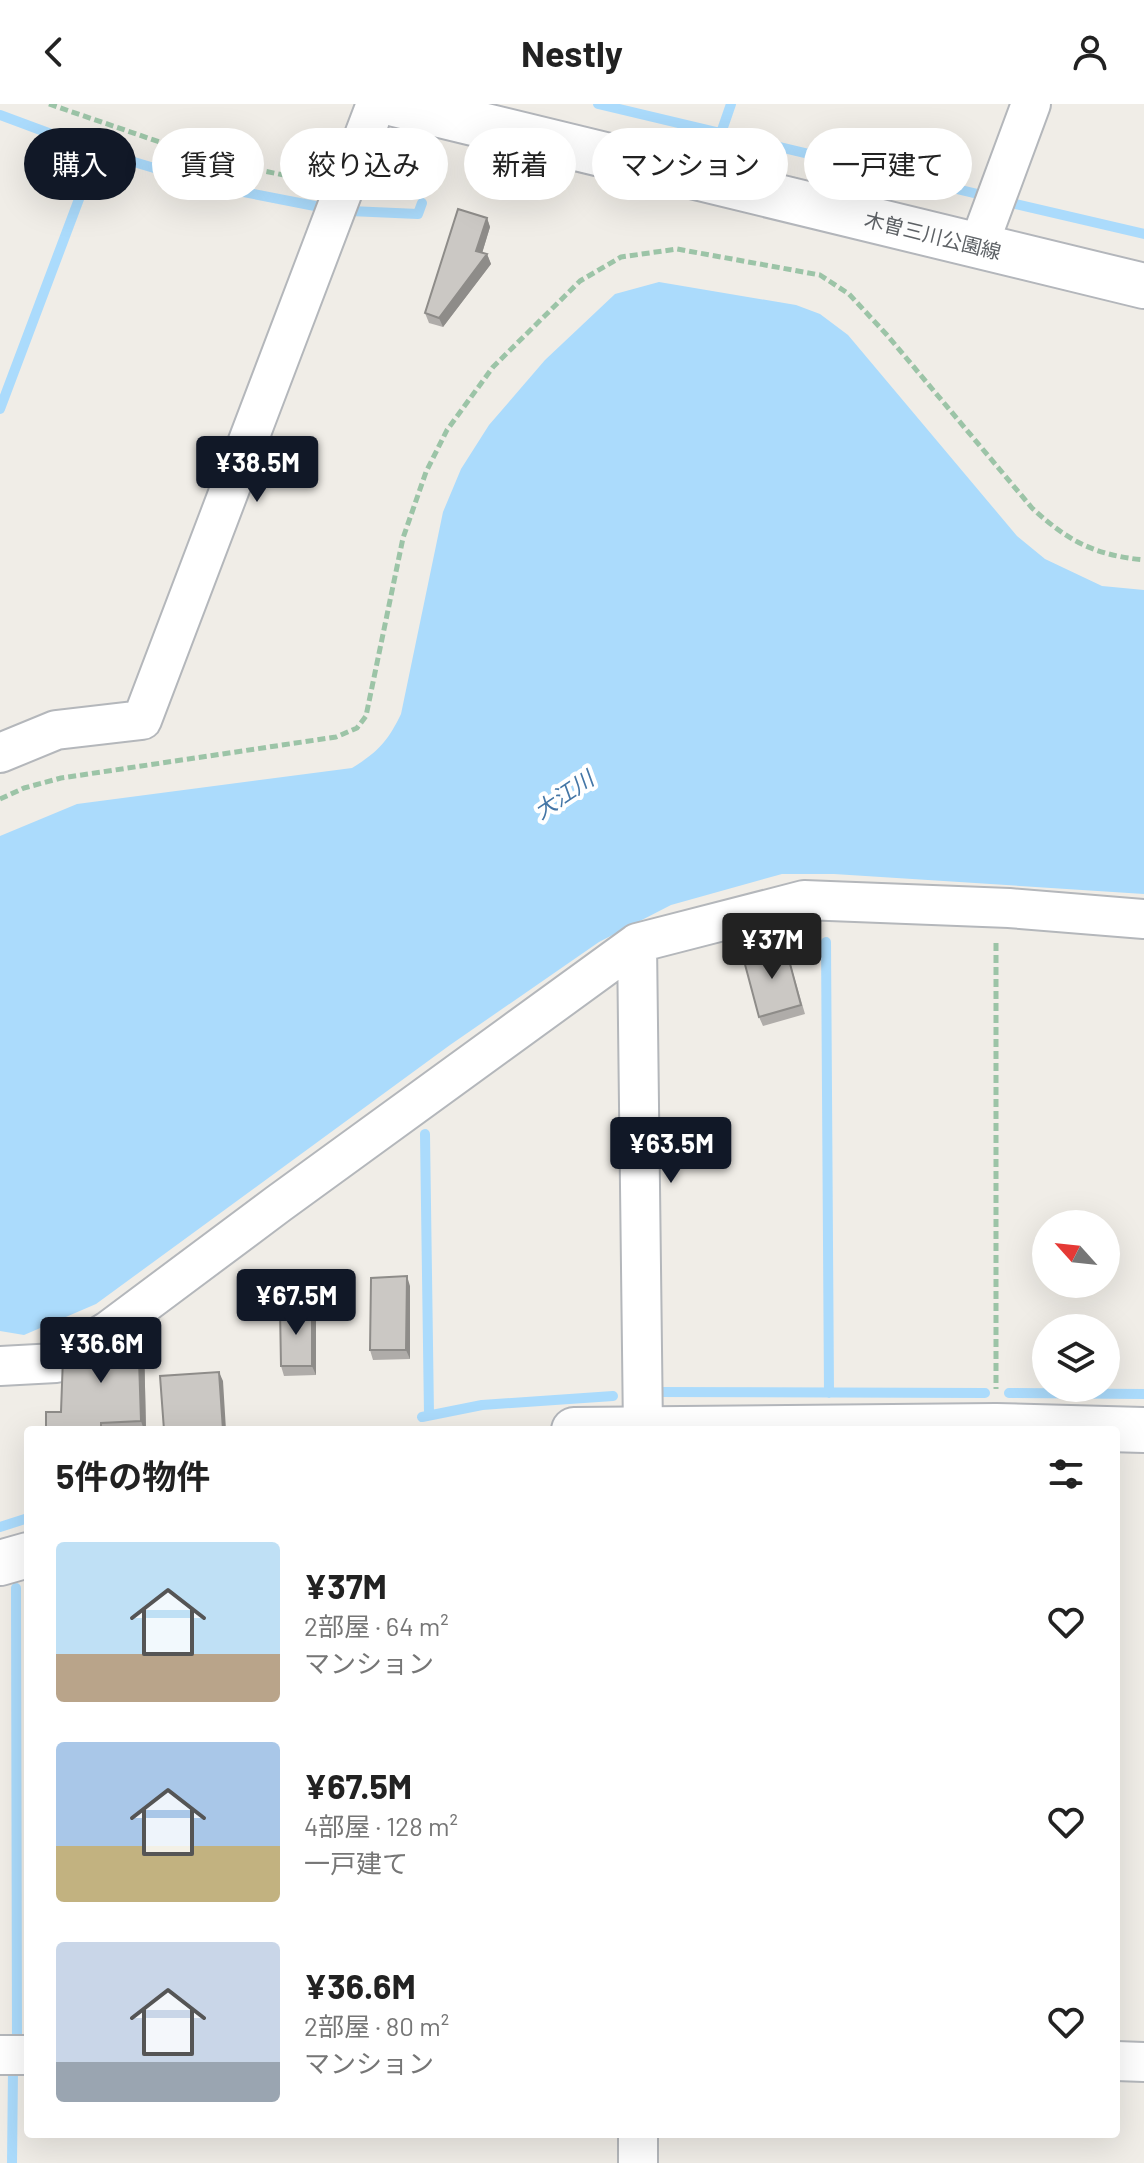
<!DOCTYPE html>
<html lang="ja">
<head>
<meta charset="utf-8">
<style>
	:root { --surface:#fff; --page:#f6f6f6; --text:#222; --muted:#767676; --accent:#111827 }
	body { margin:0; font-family:Barlow,"Noto Sans JP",sans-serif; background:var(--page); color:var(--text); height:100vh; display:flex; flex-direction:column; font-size:30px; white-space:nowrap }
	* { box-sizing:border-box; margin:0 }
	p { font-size:26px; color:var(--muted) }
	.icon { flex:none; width:44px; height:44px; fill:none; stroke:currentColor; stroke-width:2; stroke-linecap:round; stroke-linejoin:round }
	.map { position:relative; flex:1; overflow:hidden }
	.panel { position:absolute; left:24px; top:1322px; width:1096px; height:712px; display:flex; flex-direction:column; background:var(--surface); border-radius:8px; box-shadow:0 8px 32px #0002 }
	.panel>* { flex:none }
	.banner { position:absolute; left:24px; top:24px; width:1096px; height:72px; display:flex; gap:16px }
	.needle { width:52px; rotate:297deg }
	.fabs { position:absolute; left:1032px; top:1106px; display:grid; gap:16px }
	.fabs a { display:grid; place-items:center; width:88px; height:88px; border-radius:50%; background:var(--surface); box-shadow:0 8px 32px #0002; font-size:40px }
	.price { position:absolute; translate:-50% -68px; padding:0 18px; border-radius:8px; background:var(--accent); color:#fff; font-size:26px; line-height:52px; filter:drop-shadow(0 2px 4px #0008) }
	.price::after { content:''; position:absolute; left:50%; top:48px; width:24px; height:18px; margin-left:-12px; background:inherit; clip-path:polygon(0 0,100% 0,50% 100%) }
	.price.current { background:#222; color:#fff }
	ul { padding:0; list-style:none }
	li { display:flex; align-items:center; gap:24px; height:200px; padding:0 32px }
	li span { display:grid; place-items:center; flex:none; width:224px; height:160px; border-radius:8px; color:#555 }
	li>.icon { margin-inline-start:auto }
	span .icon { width:96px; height:96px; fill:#fffc; stroke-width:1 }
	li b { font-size:34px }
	h2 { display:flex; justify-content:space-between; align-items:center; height:96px; padding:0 32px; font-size:34px }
	.chip { padding:0 28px; border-radius:36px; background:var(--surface); box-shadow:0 8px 32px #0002; font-size:28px; line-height:72px }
	.chip.current { background:var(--accent); color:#fff }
	header { display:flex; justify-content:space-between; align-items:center; height:104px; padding:0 32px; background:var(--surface); font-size:36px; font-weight:700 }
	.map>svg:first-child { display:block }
	.water { fill:#abdbfc }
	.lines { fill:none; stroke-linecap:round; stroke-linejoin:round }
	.stream { stroke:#abdbfc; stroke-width:10 }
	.street-casing { stroke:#b4b7bb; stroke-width:42 }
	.secondary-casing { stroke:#b3b6bb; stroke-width:48 }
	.path { stroke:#9cc4a7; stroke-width:5; stroke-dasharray:8 4; stroke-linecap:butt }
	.street { stroke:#fff; stroke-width:38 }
	.secondary { stroke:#fff; stroke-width:44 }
	.wall { fill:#afaca9 }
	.shaded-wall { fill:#8e8c89 }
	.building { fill:#cbc8c4; stroke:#8e8c89; stroke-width:2 }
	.labels { text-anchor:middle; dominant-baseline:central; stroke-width:8; stroke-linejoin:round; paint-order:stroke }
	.street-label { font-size:20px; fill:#5e6266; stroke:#fff }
	.water-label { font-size:22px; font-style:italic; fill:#4476a6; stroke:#fff }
</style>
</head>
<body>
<header><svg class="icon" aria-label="back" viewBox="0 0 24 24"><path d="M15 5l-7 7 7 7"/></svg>Nestly<svg class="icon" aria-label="person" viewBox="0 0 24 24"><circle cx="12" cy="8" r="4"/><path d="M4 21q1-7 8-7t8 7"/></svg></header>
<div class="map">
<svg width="1144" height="2059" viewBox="0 0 1144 2059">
	<rect width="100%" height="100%" fill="#f0ede7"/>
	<path class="water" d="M659,178L796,201L820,210L848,231L1017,432L1045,455L1102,482L1144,486V790L834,770H782L671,801L599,838L450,941L96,1200L24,1231L0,1227V732L77,700L352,664C378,648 388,637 401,610L443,408L461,365L489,321L545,256L615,190Z"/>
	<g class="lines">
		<path class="stream" d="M598,0L982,91
			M0,11L97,47L218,83L320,103
			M721,29L731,0
			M1011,99L1144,130
			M350,107L418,110L422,99
			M0,305L102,34
			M826,838L829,1289
			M425,1030L429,1311
			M655,1288L985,1289
			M1009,1289L1144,1290
			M422,1313L482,1301L613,1292
			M0,1423L28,1414
			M16,1484L17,1937
			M12,2059L13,1965"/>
		<defs>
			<path id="street" d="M978,143L1031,0
				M0,649L56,626L142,616L376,0
				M637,839L643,1326
				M0,1262L56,1259L108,1227L278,1100L637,839L804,796L1009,804L1144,815
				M0,1951H28
				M1116,1957L1144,1958
				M638,2059V2030"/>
			<path id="secondary" d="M395,0L1144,182
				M574,1326L996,1322L1144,1326
				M0,1459L28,1451"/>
		</defs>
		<use href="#street" class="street-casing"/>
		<use href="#secondary" class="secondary-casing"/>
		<path class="path" d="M49,0L215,57L313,77
			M0,695L24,684L61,674L336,633L357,624L366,612L403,434L426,368L447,326L493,263L580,177L621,153L677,145L820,171L849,190L887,231L1032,404C1068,437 1094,451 1144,456
			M996,839V1285"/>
		<use href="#street" class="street"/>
		<use href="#secondary" class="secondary"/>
	</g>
	<path class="wall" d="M487,114L490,123L482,149L487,150L491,160L443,223L429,219L425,209Z
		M785,841L805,910L763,922L759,913Z
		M410,1182V1255L373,1256L370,1246Z
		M312,1203L316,1213V1271L284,1272L281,1262Z
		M144,1239L146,1326H46L61,1308L106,1242Z"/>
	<path class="shaded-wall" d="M487,114L490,123L480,156L476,147Z
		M487,150L491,160L443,223L439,214Z
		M407,1172L410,1182V1255L406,1246Z
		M312,1203L316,1213V1271L312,1262Z
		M138,1225L144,1239L146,1326H144L141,1317Z
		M219,1268L223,1277L226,1326H223Z"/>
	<path class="building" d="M458,105L487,114L476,147L487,150L439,214L425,209Z
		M785,841L801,901L759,913L743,853Z
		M407,1172L406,1246H370L371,1174Z
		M312,1203V1262H281L280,1205Z
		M138,1225L141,1317L101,1319V1326H46V1308H61L63,1253H84V1242H106L108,1226Z
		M219,1268L223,1326H164L160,1272Z"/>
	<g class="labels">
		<g class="street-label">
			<text transform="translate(933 131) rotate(14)">木曽三川公園線</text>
		</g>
		<g class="water-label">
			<text transform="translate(563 690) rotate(-34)">大江川</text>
		</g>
	</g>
</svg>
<div class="fabs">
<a><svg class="needle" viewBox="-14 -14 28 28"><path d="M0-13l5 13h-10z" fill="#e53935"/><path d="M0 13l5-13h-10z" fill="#767676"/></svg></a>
<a><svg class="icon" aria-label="layers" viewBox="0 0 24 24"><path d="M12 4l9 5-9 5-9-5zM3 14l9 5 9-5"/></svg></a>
</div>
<b class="price" style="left:257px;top:400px">¥38.5M</b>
<b class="price current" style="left:772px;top:877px">¥37M</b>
<b class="price" style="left:671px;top:1081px">¥63.5M</b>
<b class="price" style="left:296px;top:1233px">¥67.5M</b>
<b class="price" style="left:101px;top:1281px">¥36.6M</b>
<div class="banner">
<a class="chip current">購入</a>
<a class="chip">賃貸</a>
<a class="chip">絞り込み</a>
<a class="chip">新着</a>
<a class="chip">マンション</a>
<a class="chip">一戸建て</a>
</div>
<section class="panel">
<h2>5件の物件<svg class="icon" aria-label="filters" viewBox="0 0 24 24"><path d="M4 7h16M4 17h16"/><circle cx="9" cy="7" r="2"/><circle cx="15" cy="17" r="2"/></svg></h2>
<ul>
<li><span style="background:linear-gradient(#bfe0f5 70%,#b9a48a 0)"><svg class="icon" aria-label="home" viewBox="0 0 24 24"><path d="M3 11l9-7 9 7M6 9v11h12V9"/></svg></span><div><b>¥37M</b><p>2部屋 · 64 m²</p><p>マンション</p></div><svg class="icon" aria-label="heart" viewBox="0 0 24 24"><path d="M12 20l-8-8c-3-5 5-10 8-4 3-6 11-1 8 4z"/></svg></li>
<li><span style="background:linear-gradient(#a9c7e8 65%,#c2b280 0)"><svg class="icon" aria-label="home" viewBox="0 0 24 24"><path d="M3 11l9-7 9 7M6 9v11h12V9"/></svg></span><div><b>¥67.5M</b><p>4部屋 · 128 m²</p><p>一戸建て</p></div><svg class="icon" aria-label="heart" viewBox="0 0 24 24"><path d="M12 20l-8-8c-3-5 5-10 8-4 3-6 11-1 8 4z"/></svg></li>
<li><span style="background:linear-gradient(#c9d6e8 75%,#9aa5b1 0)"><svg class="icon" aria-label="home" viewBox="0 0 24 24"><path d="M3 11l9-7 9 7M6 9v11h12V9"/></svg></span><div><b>¥36.6M</b><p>2部屋 · 80 m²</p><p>マンション</p></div><svg class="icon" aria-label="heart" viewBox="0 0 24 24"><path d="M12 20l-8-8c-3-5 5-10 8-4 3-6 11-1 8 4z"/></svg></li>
</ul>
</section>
</div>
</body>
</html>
